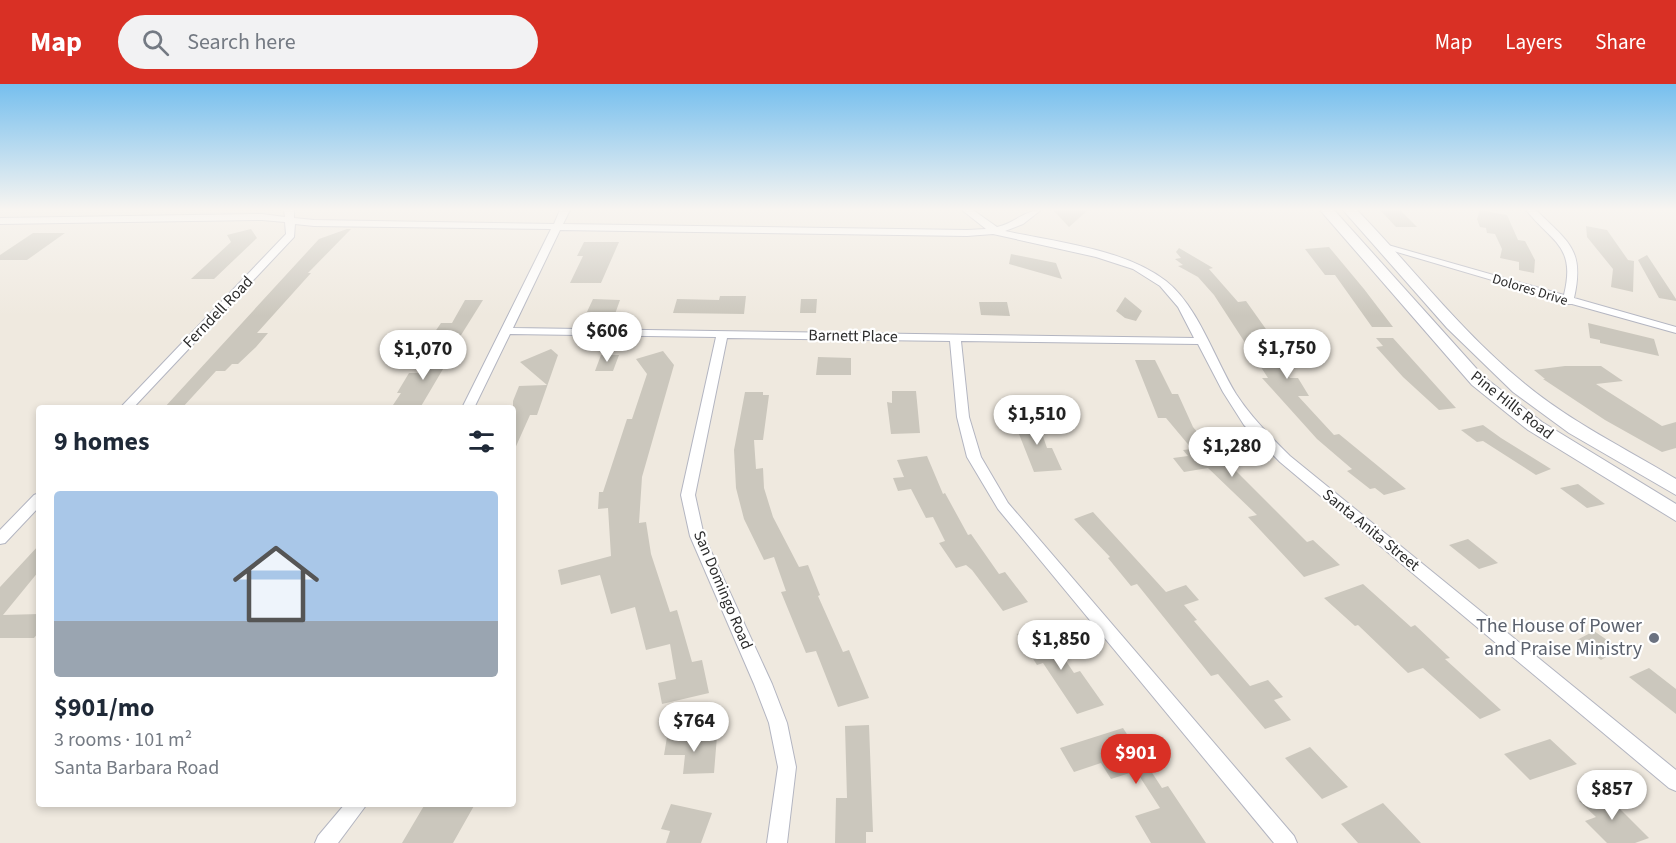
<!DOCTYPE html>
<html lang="en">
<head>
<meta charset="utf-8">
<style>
	:root { --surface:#fff; --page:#f2f2f3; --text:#1f2937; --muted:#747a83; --line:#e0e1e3; --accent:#d93025 }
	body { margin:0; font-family:"Source Sans 3",sans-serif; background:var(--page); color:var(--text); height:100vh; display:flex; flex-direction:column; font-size:22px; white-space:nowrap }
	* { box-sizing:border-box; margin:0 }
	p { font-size:20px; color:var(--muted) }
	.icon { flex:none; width:33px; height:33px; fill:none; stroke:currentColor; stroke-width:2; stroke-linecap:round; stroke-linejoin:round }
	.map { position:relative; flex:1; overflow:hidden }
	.details { position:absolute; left:36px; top:321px; width:480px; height:402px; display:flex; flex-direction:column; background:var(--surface); border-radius:6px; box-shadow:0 3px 9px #0003 }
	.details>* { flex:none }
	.price { position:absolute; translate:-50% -51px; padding:0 14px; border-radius:21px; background:#fff; color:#222; font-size:20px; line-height:39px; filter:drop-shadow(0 2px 3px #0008) }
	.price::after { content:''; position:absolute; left:50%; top:36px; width:18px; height:14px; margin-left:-9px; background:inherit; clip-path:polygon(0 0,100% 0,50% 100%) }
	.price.selected { background:var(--accent); color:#fff }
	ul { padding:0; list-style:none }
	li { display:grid; align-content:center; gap:12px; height:318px; padding:0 18px }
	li+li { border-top:2px solid var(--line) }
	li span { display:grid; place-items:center; height:186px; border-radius:6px; color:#555 }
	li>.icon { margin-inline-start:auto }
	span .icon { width:108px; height:108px; fill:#fffc; stroke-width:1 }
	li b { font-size:26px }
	h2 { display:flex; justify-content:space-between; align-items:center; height:72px; padding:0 18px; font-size:26px }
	header { display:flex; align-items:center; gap:36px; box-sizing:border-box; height:84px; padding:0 30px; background:var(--accent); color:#fff }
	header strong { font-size:28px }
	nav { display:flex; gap:33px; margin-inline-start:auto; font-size:21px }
	.search { width:420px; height:54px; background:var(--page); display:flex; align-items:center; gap:15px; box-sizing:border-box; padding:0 21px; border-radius:33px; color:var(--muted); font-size:22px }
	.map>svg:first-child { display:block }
	.building { fill:#cbc7bd }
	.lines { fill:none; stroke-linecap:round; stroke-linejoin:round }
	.street-casing { stroke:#b3b5c1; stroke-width:2 }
	.secondary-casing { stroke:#b3b5c1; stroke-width:2 }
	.street { fill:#fff; fill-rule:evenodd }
	.secondary { fill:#fff; fill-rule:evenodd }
	.worship-dot { fill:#6b7280; stroke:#fff; stroke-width:2 }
	.labels { text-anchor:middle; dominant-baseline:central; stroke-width:4.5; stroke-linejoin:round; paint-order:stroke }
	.far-street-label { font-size:14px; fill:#2d2d2d; stroke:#fff }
	.street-label { font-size:16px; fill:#2d2d2d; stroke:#fff }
	.near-worship-label { font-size:20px; fill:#5b616d; stroke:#fff; text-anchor:end }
</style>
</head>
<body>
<header>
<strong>Map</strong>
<div class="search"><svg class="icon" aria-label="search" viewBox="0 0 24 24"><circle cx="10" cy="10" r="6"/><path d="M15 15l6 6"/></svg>Search here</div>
<nav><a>Map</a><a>Layers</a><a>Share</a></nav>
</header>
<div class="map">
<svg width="1676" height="759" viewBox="0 0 1676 759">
	<rect width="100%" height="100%" fill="#efe9df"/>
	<path class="building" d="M1053,126H1088L1069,143Z
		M1380,126H1400L1417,143H1396Z
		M1480,126L1507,131L1518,156L1525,157L1535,176L1534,189L1519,186V178L1500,174L1502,165L1495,150L1487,149L1486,144L1480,143L1477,135Z
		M1586,142L1607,146L1628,176L1634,177L1633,208L1611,203L1613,185L1587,153Z
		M251,145L257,154L214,195H191L231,158L227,151Z
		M347,145H351L308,189H311L257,249H268L256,263L238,280H232L225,287H216L182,324H164L319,155Z
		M33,149H65L27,176H0V171Z
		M584,158H619L601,199H570L583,172H577Z
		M1329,163L1364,205L1393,243H1372L1335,191H1325L1305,165Z
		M1179,164L1213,184L1209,185L1238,218L1246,217L1268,248H1262L1290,294H1298L1309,312H1298L1334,351L1339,350L1406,405L1384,411L1375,404L1370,405L1347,387L1352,385L1317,355L1262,294H1268L1214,211L1198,193L1178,182L1183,181L1175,175L1181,174L1176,168Z
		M1011,170L1056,179L1062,195L1009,180Z
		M1647,171L1676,215V217L1659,214L1638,176Z
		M720,212H746L744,230L673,229L677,215L719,216Z
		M1125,213L1142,227L1136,237L1125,234L1116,227Z
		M593,215L620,216L615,230H586Z
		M801,215H817L816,229H800Z
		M465,216H483L458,256L430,255L441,239H452Z
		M979,218H1007L1010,232L981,231Z
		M1588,239L1654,255L1659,272L1600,259V256L1590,254Z
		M1376,254H1393L1456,324L1439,326L1403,293L1376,263L1383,262Z
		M438,263H456L420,324H391L401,309H397L409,289H422Z
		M551,265L558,271L537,331H530L513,369V317L519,302L547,301L520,278Z
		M663,267L674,281L642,393L639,439L646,438L651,470L670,528L677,526L692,578L702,576L709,609L662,620L658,599L676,595L670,560L646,566L635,523L611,530L600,491L561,501L558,486L611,472L608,424L598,425L599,408H603L627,335H632L647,290L636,275Z
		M601,271H619L613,287H595Z
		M818,273L851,274V291H816Z
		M1135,276H1155L1172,310H1178L1193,343L1230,387L1235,386L1307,458L1313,456L1340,481L1304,493L1248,433L1257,431L1208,384L1184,388L1173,374L1188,372L1183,366L1192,365L1166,334H1158Z
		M1565,282H1601L1623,297L1596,300L1662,342L1676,338V364L1662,368L1605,336L1543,295H1545L1534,286Z
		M892,307H916L920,349L891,350L887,318L892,319Z
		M745,308H763V311H769L763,356H754L756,385L763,384L764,404L773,433L799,483L808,481L820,511L818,512L843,568L849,566L869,614L838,623L816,567L806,569L781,508L786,507L774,473L764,476L744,435L736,404L734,366Z
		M1013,335H1037L1047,364H1052L1062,386L1034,388Z
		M1483,341L1501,354L1551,385L1536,391L1483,357L1477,358L1461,346Z
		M927,372L943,410L945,409L968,451L971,450L999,490L1005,488L1028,518L1003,527L972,486L966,481L956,484L939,459L945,457L933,433L926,434L911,405L898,407L893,394L904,393L897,376Z
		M1578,400L1605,420L1587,424L1560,404Z
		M1093,428L1166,508L1186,501L1199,516L1184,521L1197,536L1194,537L1250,602L1268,596L1283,613L1274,616L1291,636L1265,645L1218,590L1211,592L1137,500L1131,502L1108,474L1110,473L1074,435Z
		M1468,455L1498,479L1479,485L1449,461Z
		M39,461V487L3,531L39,530V548L34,554H0V503Z
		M1363,500L1411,543L1415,541L1450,574L1445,575L1501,626L1480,635L1423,584L1408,589L1358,541L1355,542L1324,514Z
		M1043,543L1074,589L1080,587L1104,621L1077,630L1043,579L1037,581L1017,550Z
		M1594,547L1620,565L1601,576L1575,557Z
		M1649,584L1676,605V630L1629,593Z
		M869,641L873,748H866V759H835L836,714H847L845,642Z
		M1123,644L1162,704L1168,702L1206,759H1151L1135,732L1160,724L1136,687L1111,695L1101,679L1074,688L1060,664Z
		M717,652L714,689L683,690L685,671H664L667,653Z
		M1550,655L1577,680L1530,696L1504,670Z
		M1310,663L1348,703L1322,715L1285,674Z
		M1603,708L1649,754L1635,759H1607L1585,737L1596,733L1579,717Z
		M1383,719L1421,759H1358L1341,740Z
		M425,720H475L453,759H402Z
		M671,720L712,729L701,759H666L670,747L661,745Z"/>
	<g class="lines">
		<defs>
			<path id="street" d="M284,126H294V134L314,136L554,140L560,126H570L563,140L967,146L986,145L962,126H973L997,143C1013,140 1025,126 1041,126L1023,140L1005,147C1056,158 1125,165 1166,197C1198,222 1215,276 1236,310C1251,333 1270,352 1290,372L1676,686V707L1669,704L1280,378L1244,341L1223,308L1198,260L961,257L969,333L981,373L1008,419L1294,752L1297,759H1274L998,425L967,373L957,333L950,257L727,254L695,411L704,452L772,600L787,639L796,683L787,759H767L778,683L769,639L754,600L690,452L681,411L716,253L510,250L474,324H462L551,145L314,142L295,140L294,153L133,324H120L286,150L285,138L262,136L0,140V134L262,130L285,133ZM560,146L967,152L993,150L1096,173L1133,185L1160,202L1178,223L1194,254L513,244Z
				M1526,126H1536C1568,158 1585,165 1574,214L1676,243V249L1572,220H1564L1563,217L1380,163L1388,161L1564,211C1576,162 1553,159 1526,126Z
				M39,409V423L5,459L0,460V446L34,411Z
				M345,720H367L338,759H315L318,752Z"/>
			<path id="secondary" d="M1320,126H1334L1484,293L1542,338L1676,420V437L1528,346L1472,301Z
				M1343,126H1357C1413,184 1462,249 1525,300C1571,338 1625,364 1676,395V411L1569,349L1513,308L1447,244Z"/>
		</defs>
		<use href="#street" class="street-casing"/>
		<use href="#secondary" class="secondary-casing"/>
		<use href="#street" class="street"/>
		<use href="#secondary" class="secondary"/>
	</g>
	<linearGradient id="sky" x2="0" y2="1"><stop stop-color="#76bfee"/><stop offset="0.54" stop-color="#f8f5f1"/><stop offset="1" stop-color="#f8f5f1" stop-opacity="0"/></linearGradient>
	<rect width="1676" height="232" fill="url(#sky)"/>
	<circle class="worship-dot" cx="1654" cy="554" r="6"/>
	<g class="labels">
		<g class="far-street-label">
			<text transform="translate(1530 206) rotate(17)">Dolores Drive</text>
		</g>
		<g class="street-label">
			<text transform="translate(218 228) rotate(-46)">Ferndell Road</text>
			<text transform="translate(853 252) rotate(1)">Barnett Place</text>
			<text transform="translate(1512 321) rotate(38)">Pine Hills Road</text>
			<text transform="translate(1371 446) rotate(39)">Santa Anita Street</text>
			<text transform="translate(723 506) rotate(67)">San Domingo Road</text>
		</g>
		<g class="near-worship-label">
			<text x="1642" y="542">The House of Power<tspan x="1642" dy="23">and Praise Ministry</tspan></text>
		</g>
	</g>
</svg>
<b class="price" style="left:607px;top:279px">$606</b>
<b class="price" style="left:1287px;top:296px">$1,750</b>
<b class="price" style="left:423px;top:297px">$1,070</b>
<b class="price" style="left:1037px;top:362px">$1,510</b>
<b class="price" style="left:1232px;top:394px">$1,280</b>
<b class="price" style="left:1061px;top:587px">$1,850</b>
<b class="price" style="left:694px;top:669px">$764</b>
<b class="price selected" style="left:1136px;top:701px">$901</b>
<b class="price" style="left:1612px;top:737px">$857</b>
<section class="details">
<h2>9 homes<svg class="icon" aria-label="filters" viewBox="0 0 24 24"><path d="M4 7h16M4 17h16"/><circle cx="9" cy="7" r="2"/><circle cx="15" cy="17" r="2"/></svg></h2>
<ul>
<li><span style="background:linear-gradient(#a9c7e8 70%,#9aa5b1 0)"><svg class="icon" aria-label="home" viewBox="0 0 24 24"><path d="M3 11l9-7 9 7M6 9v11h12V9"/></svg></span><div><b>$901/mo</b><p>3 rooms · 101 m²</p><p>Santa Barbara Road</p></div></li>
</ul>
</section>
</div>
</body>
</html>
